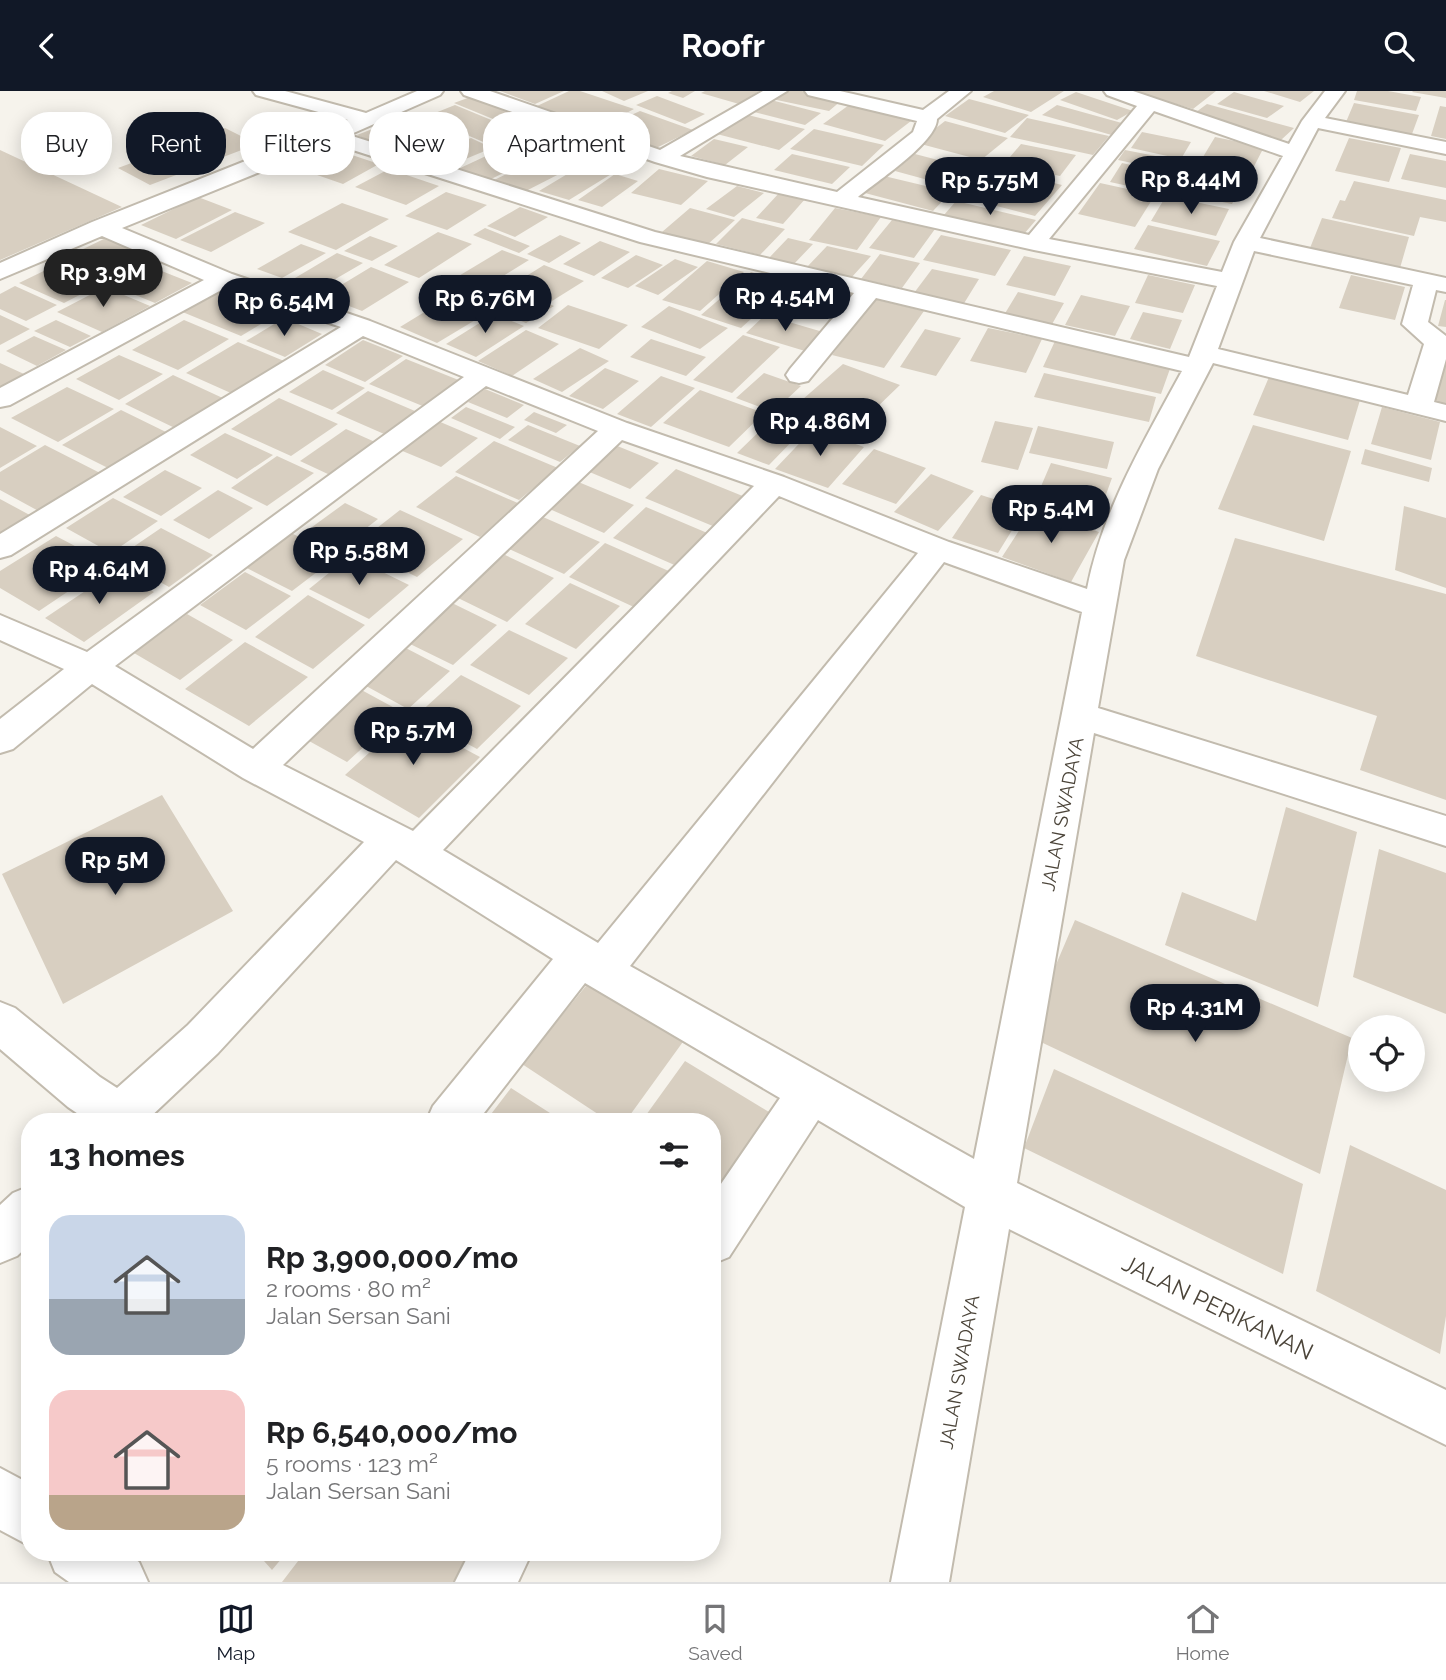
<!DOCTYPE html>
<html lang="en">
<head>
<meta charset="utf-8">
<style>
	:root { --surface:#fff; --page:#f2f2f2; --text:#202124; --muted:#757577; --line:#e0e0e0; --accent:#111827 }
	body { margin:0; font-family:Raleway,sans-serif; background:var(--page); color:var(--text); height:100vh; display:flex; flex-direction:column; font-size:26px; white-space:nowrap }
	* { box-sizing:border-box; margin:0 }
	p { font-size:23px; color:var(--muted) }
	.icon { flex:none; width:38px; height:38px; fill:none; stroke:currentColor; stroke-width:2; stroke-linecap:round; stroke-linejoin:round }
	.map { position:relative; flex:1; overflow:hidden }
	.details { position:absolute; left:21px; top:1022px; width:700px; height:448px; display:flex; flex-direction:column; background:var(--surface); border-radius:28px; box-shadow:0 4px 18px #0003 }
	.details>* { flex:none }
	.top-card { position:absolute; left:21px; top:21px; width:700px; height:63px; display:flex; gap:14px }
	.tools { position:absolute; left:1348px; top:924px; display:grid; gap:14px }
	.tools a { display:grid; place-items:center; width:77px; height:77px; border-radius:50%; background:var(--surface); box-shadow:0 4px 18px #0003; font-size:35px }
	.price { position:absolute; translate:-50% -60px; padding:0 16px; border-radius:24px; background:var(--accent); color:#fff; font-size:23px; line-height:46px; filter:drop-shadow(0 2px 4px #0008) }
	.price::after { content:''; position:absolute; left:50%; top:42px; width:21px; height:16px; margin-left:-10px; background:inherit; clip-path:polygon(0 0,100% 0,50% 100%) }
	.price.selected { background:#222; color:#fff }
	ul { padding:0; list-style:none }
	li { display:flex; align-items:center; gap:21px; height:175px; padding:0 28px }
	li span { display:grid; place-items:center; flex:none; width:196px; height:140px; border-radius:21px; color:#555 }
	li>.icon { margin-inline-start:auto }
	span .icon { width:84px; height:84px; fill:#fffc; stroke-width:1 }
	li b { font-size:30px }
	h2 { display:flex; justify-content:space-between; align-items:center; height:84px; padding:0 28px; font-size:30px }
	.pill { padding:0 24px; border-radius:28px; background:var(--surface); box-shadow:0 4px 18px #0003; font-size:24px; line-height:63px }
	.pill.selected { background:var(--accent); color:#fff }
	header { display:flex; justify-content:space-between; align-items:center; height:91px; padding:0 28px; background:var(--accent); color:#fff; font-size:32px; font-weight:700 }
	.tabs { display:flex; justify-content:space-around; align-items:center; height:98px; border-top:2px solid var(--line); background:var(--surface); font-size:19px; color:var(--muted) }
	.tabs a { display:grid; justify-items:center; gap:4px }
	.tabs .selected { color:var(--accent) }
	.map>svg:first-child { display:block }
	.building { fill:#d8cfc1 }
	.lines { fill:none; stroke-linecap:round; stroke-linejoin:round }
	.minor-casing { stroke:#c2bbae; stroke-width:4 }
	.minor { fill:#fff; fill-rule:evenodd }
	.labels { text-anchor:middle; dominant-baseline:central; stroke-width:7; stroke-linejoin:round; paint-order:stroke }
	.street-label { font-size:19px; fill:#4b4439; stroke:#fff }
	.near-street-label { font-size:23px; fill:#4b4439; stroke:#fff }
</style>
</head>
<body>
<header><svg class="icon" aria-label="back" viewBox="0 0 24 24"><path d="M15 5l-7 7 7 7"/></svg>Roofr<svg class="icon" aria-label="search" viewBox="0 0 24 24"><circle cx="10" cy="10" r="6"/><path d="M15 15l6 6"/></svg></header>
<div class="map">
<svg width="1446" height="1491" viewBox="0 0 1446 1491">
	<rect width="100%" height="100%" fill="#f6f3ec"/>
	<path class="building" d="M500,0H564L535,13Z
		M569,0H580L634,18L598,37L537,15Z
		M602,0H648L624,10Z
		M672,0H695L683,7L668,2Z
		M705,0H759L739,13L701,2Z
		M782,0H802L842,9L829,20L772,8Z
		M994,0H1064L1031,21L983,6Z
		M1131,0H1216L1193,18Z
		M1264,0H1314L1300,11Z
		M1357,0H1388L1421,6L1416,20L1354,9Z
		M1413,0H1446V7L1412,1Z
		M1076,1L1133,20L1117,29L1060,9Z
		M1234,1L1284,15L1267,27L1217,13Z
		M473,5L529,27L510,35L454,12Z
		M657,5L705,23L685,33L636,14Z
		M969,8L1029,24L1005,42L945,25Z
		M771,9L821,22L805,34L754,21Z
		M1354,12L1419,24L1412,43L1346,31Z
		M1207,13L1294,37L1281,49L1192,24Z
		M455,14L518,40L488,53L425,26Z
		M849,14L911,30L885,50L823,33Z
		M1057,14L1129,34L1115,45L1042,24Z
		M1440,15L1446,16V48L1431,45Z
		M640,20L693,39L652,59L599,39Z
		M740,22L805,38L779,59L713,42Z
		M408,24L459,47L409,68L357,44Z
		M1027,27L1109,45L1093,64L1010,46Z
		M945,30L1008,47L981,69L917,52Z
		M536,36L602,57L568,77L501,55Z
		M225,37L257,53L150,94L118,77Z
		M814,38L884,54L862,75L790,58Z
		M1142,41L1191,51L1181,68L1131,57Z
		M1215,46L1264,56L1248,87L1197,76Z
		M471,47L492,57L444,77L423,67Z
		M1349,47L1401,57L1389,91L1335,80Z
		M714,48L748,56L725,74L691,65Z
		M1021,53L1076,64L1060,85L1004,73Z
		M334,58L379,73L343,93L297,77Z
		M501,58L530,69L485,91L456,79Z
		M0,59L122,116L0,169Z
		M1125,59L1176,69L1170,80L1118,69Z
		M792,63L850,76L832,93L774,79Z
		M915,63L980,80L961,98L895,80Z
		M1410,63L1446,70V97L1401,88Z
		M537,68L567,79L520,103L490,91Z
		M1122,72L1163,81L1151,100L1110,91Z
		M584,73L613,82L569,109L539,100Z
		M1182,77L1244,90L1232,113L1168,100Z
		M389,78L439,95L406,114L355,96Z
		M659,78L708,90L681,114L631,102Z
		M1006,80L1062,94L1035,125L977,110Z
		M615,83L638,90L602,116L578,109Z
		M884,85L951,101L933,120L865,102Z
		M1354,90L1446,109V131L1420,126L1414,145L1332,127L1340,109L1345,110Z
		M1100,92L1155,104L1135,136L1078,123Z
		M737,95L764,102L734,126L706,118Z
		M446,101L487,114L447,139L405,125Z
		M780,101L806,107L783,133L756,127Z
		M1166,105L1229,118L1216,145L1151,130Z
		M198,106L232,119L176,148L141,134Z
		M956,110L1036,129L1024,143L944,124Z
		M342,112L389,128L336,159L288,141Z
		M520,116L548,126L515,146L487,135Z
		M690,117L735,129L708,153L662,141Z
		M835,117L881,126L857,159L809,149Z
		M235,121L265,132L211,161L180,149Z
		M742,127L785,138L760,164L716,153Z
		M1322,127L1409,146L1400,177L1310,157Z
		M892,129L935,138L914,167L869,157Z
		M1148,134L1220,150L1207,175L1134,158Z
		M485,137L530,155L519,162L473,144Z
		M438,141L472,153L419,187L384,174Z
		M560,144L581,152L549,172L527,163Z
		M941,144L1011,159L995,185L923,169Z
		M110,145L158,164L125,181L77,161Z
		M370,145L398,155L372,170L344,160Z
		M788,147L813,153L793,174L768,168Z
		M600,150L630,161L594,185L563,173Z
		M301,153L326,162L282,187L257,178Z
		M827,155L871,165L851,187L807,176Z
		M502,159L529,169L469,206L442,195Z
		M337,162L363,172L320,197L295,187Z
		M78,163L120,181L102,191L59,173Z
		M880,163L920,172L902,197L861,188Z
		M636,164L663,174L628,197L601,187Z
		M1024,165L1071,175L1055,205L1006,194Z
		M675,168L698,176L658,204L635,195Z
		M707,170L744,181L700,220L662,209Z
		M544,174L584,190L552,210L512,194Z
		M54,175L99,194L64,212L19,192Z
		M149,175L192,192L155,212L111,194Z
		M371,176L409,191L362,220L323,205Z
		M932,178L979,188L963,214L914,202Z
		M751,181L790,193L741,237L701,224Z
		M1148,184L1195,194L1183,222L1135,212Z
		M1351,184L1405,196L1395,229L1339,217Z
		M800,194L846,206L827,227L781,214Z
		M15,195L57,214L26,230L0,218V203Z
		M224,195L284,219L241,245L180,220Z
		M105,196L150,215L102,241L57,221Z
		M519,201L554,215L526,232L491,218Z
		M1018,201L1064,212L1051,235L1004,224Z
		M1081,204L1130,215L1115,245L1065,234Z
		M449,206L487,222L437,252L400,236Z
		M874,208L924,220L884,277L832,264Z
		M1445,209H1446V236L1438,235Z
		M568,214L628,234L599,258L538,237Z
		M669,215L728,237L700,258L641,236Z
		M1143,221L1182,229L1170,258L1130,248Z
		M494,223L524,235L476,266L446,253Z
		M0,224L30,238L0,254Z
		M765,224L823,241L805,260L746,242Z
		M284,227L322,243L285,266L246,250Z
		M56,229L91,245L70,256L34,240Z
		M184,229L229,248L178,279L132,259Z
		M988,237L1042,248L1026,282L970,270Z
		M925,238L961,247L936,285L900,276Z
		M526,239L559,253L512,285L478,270Z
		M743,244L780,256L732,302L693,289Z
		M34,245L66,259L37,275L6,260Z
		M651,248L706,266L686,285L630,266Z
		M363,249L403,265L365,291L325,274Z
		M1055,250L1171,275L1161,303L1043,276Z
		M238,251L284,270L233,303L186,282Z
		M580,257L609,270L562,301L533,288Z
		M119,264L163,283L119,309L76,288Z
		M1446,266V316L1431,312Z
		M406,268L461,290L425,316L369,293Z
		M0,272L24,283L0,297Z
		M843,273L900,294L846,346L786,323Z
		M605,277L639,290L603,318L569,305Z
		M323,279L365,297L332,319L289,301Z
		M764,282L801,295L773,321L736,307Z
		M1044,282L1156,306L1149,331L1034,306Z
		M173,284L227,309L179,339L125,313Z
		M661,285L695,297L651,336L617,323Z
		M1269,286L1360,309L1348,349L1253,324Z
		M67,296L114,318L58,351L11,327Z
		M485,298L524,314L507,327L468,311Z
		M700,299L764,322L729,356L663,332Z
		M368,300L422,323L391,346L336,322Z
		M279,307L338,333L291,365L231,338Z
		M466,316L515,336L500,348L451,327Z
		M1382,316L1440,331L1431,369L1371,353Z
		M121,319L168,342L110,378L62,354Z
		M534,321L567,334L556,342L524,329Z
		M774,326L805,337L769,374L737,362Z
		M438,330L478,347L441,376L400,359Z
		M995,330L1033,337L1018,379L981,371Z
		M528,334L580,355L560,371L508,349Z
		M1253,334L1351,360L1324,450L1218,418Z
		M1038,335L1114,351L1107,378L1029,362Z
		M0,336L37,355L0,377Z
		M346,338L375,351L330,384L300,370Z
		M813,338L864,356L828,397L775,378Z
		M225,342L273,364L237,388L190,364Z
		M494,350L558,377L519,409L455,381Z
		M610,352L659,372L630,398L580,377Z
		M45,354L106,385L44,423L0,399V381Z
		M874,358L926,377L896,413L842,393Z
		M1365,358L1432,377L1429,391L1361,373Z
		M277,365L314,382L267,415L231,397Z
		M1051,372L1112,387L1096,431L1033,414Z
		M676,378L750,408L720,438L645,407Z
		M165,379L202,397L161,425L123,406Z
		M931,383L974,400L938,440L894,421Z
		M456,385L520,413L480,446L416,416Z
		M576,390L634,414L604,442L545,416Z
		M218,399L253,417L209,448L173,429Z
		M981,404L1025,418L998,462L952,447Z
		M113,407L158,430L111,462L66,437Z
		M0,408L39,429L0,454Z
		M345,412L378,428L346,453L312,436Z
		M1404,415L1446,427V497L1395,479Z
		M646,416L712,444L679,476L613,447Z
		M1033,418L1099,441L1071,491L1002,466Z
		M400,419L463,448L417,486L354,455Z
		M543,426L600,451L564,483L507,457Z
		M161,437L213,464L169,496L117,467Z
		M285,439L338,465L292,500L239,473Z
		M56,445L109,473L39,520L0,497V480Z
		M1235,447L1446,503V709L1360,679L1377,625L1196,565Z
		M605,452L671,481L636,517L569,486Z
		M505,464L554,487L507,531L456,506Z
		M350,465L409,494L369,528L309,498Z
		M115,480L154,501L84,551L45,527Z
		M245,481L291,505L246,539L200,514Z
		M570,492L620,515L576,558L525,533Z
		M308,504L365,534L313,578L255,546Z
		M452,512L497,534L453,574L406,551Z
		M187,523L233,549L180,589L134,562Z
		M509,539L568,567L529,604L470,574Z
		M245,551L308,586L249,635L185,598Z
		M400,554L450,580L408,618L357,590Z
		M461,584L521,615L477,658L416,625Z
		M356,596L402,621L347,671L300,645Z
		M407,627L480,666L419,727L345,684Z
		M162,704L233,820L63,913L2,783Z
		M1286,716L1357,741L1318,916L1165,854L1182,801L1256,830Z
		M1379,758L1446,782V923L1353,886Z
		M1075,829L1352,947L1320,1083L1026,944Z
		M590,890L685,948L625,1031H610L522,973Z
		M685,970L769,1021L712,1107V1031H641Z
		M1054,978L1303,1093L1283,1183L1024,1057Z
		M511,997L564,1031H485Z
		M1350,1054L1446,1099V1225L1440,1263L1316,1200Z
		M256,1461H287L272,1479Z
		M305,1461H473L454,1491H282Z"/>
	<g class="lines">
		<defs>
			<path id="minor" d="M253,0H285L366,22L417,0H443L440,4L349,44L655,141L1189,266L1217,195L1034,159L707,86L655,71L464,4L461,0H490L660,59L763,0H787L680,65L837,101L913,41L917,30L808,4L805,0H840L923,19L949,0H971L937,28C937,51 876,91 858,106L1029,144L1137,15L1107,4L1104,0H1133L1289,53L1302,30L1325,0H1345L1325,27L1446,51V63L1318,37L1260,147L1446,187V201L1436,199L1428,231L1446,245V268L1434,311L1446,314V330L1213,272L1158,378L1124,469L1098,617L1446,725V755L1094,642L1017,1092L1446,1299V1354L1009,1138L949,1491H891L965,1116L818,1029L729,1166L712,1173V1106L780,1007L585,892L477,1031H426L433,1015L553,868L396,769L218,962L145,1031H90L68,1016L0,958V911L15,917L100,986L117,997L188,934L364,751L243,687L92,593L13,658L0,662V628L64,578L0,549V524L87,561L464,286L363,245L11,464L0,467V443L341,236L225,197L10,314L0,316V297L204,189L102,145L0,188V172L92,131L348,29L256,4ZM1154,20L1283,65L1234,151L1222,181L1049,148ZM331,52L640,151L854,202L790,278L786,284L790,290L799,292L808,290L876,207L1182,280C1144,350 1102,420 1087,498L949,451L784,386L627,332L370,230L232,183L122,137ZM1254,160L1413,194L1402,233L1424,253L1408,304L1218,258ZM486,295L598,340L253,658L115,575ZM622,349L754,395L413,740L283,674ZM779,405L918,462L598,852L443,759ZM944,471L1082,521L974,1068L630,875Z
				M30,1095V1153L17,1165L0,1172V1114L13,1102Z
				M0,1377L30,1393V1455L0,1439Z
				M47,1461H125L139,1471L148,1491H69L55,1481Z
				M470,1461H532L518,1491H455Z"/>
		</defs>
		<use href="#minor" class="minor-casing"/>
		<use href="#minor" class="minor"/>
	</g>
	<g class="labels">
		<g class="street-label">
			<text transform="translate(1062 723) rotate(-79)">JALAN SWADAYA</text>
			<text transform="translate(959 1281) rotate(-80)">JALAN SWADAYA</text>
		</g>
		<g class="near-street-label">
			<text transform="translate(1218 1216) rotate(26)">JALAN PERIKANAN</text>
		</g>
	</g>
</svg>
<div class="tools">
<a><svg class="icon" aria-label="locate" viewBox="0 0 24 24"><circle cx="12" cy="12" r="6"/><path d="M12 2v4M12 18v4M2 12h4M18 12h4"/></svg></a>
</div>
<b class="price" style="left:1191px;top:125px">Rp 8.44M</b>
<b class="price" style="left:990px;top:126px">Rp 5.75M</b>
<b class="price selected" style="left:103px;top:218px">Rp 3.9M</b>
<b class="price" style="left:785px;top:242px">Rp 4.54M</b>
<b class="price" style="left:485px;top:244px">Rp 6.76M</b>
<b class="price" style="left:284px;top:247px">Rp 6.54M</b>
<b class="price" style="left:820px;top:367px">Rp 4.86M</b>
<b class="price" style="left:1051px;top:454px">Rp 5.4M</b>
<b class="price" style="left:359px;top:496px">Rp 5.58M</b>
<b class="price" style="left:99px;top:515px">Rp 4.64M</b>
<b class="price" style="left:413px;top:676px">Rp 5.7M</b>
<b class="price" style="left:115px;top:806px">Rp 5M</b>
<b class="price" style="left:1195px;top:953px">Rp 4.31M</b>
<div class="top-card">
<a class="pill">Buy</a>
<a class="pill selected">Rent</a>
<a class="pill">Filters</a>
<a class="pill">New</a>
<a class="pill">Apartment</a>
</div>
<section class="details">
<h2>13 homes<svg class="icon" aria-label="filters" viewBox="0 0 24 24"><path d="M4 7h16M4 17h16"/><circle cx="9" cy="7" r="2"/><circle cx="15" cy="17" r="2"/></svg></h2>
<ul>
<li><span style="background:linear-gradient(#c9d6e8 60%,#9aa5b1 0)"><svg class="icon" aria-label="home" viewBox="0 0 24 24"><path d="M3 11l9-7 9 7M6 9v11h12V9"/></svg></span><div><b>Rp 3,900,000/mo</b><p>2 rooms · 80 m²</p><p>Jalan Sersan Sani</p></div></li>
<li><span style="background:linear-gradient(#f6c9c9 75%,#b9a48a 0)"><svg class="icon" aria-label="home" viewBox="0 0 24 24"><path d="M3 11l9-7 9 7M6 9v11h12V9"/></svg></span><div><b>Rp 6,540,000/mo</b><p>5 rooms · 123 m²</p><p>Jalan Sersan Sani</p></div></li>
</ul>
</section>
</div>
<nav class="tabs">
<a class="selected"><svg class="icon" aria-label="map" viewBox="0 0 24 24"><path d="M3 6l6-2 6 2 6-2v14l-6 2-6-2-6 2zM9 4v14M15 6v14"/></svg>Map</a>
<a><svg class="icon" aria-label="saved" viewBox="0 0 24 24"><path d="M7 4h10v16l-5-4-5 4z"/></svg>Saved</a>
<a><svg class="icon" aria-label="home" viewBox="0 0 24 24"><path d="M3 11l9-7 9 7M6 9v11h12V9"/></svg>Home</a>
</nav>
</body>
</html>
